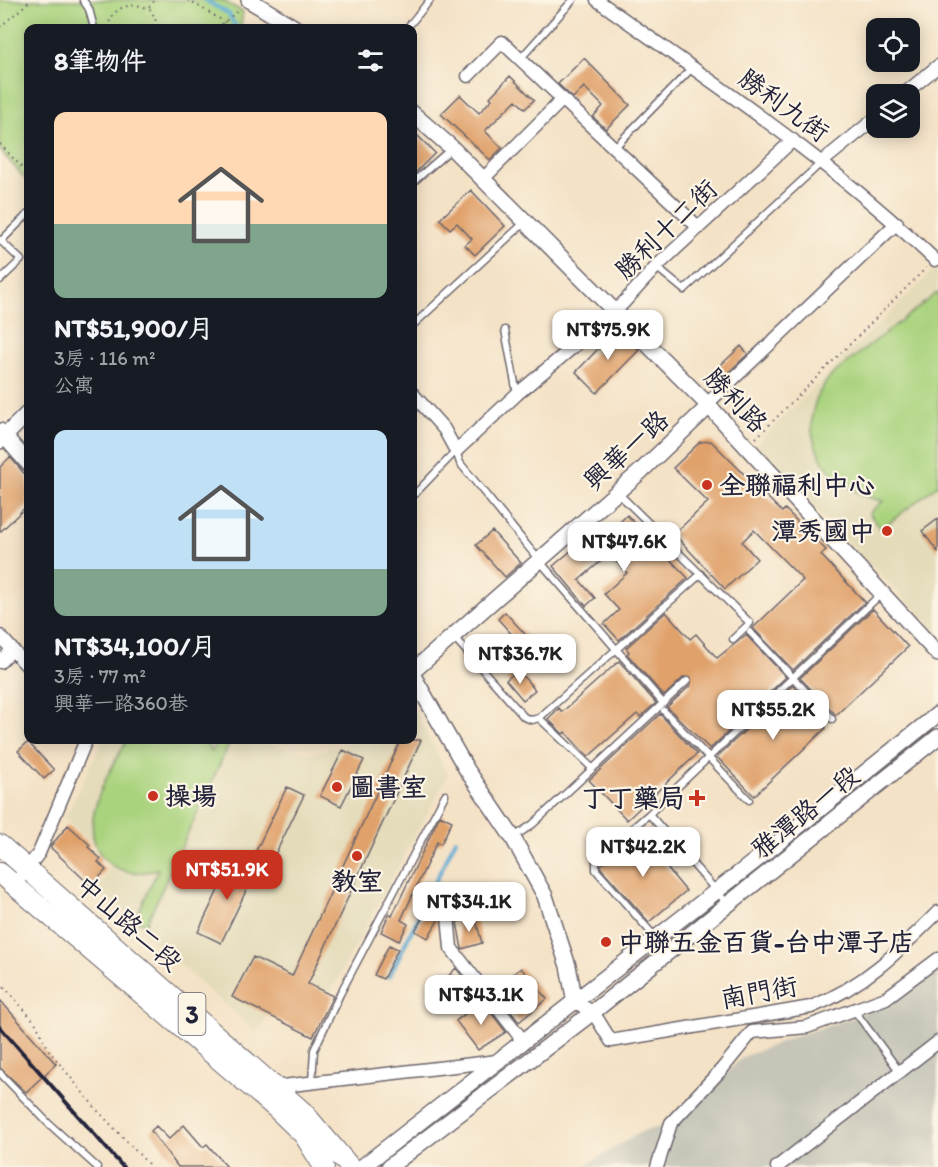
<!DOCTYPE html>
<html lang="zh-TW">
<head>
<meta charset="utf-8">
<style>
	:root { --surface:#171b24; --page:#20242c; --text:#f1f3f6; --muted:#9ea1a6; --accent:#c8321e }
	body { margin:0; font-family:Itim,"LXGW WenKai TC",sans-serif; background:var(--page); color:var(--text); height:100vh; display:flex; flex-direction:column; font-size:22px; white-space:nowrap }
	* { box-sizing:border-box; margin:0 }
	p { font-size:20px; color:var(--muted) }
	.icon { flex:none; width:33px; height:33px; fill:none; stroke:currentColor; stroke-width:2; stroke-linecap:round; stroke-linejoin:round }
	.map { position:relative; flex:1; overflow:hidden }
	.panel { position:absolute; left:24px; top:24px; width:393px; height:720px; display:flex; flex-direction:column; background:var(--surface); border-radius:12px; box-shadow:0 3px 15px #0003 }
	.panel>* { flex:none }
	.fabs { position:absolute; left:866px; top:18px; display:grid; gap:12px }
	.fabs a { display:grid; place-items:center; width:54px; height:54px; border-radius:12px; background:var(--surface); box-shadow:0 3px 15px #0003; font-size:30px }
	.price { position:absolute; translate:-50% -51px; padding:0 14px; border-radius:12px; background:#fff; color:#222; font-size:20px; line-height:39px; filter:drop-shadow(0 2px 3px #0008) }
	.price::after { content:''; position:absolute; left:50%; top:36px; width:18px; height:14px; margin-left:-9px; background:inherit; clip-path:polygon(0 0,100% 0,50% 100%) }
	.price.on { background:var(--accent); color:#fff }
	ul { padding:0; list-style:none }
	li { display:grid; align-content:center; gap:12px; height:318px; padding:0 30px }
	li span { display:grid; place-items:center; height:186px; border-radius:12px; color:#555 }
	li>.icon { margin-inline-start:auto }
	span .icon { width:108px; height:108px; fill:#fffc; stroke-width:1 }
	li b { font-size:26px }
	h2 { display:flex; justify-content:space-between; align-items:center; height:72px; padding:0 30px; font-size:26px }
	.map>svg:first-child { display:block }
	.built { fill:#e4dbba }
	.industrial { fill:#c6c5b8 }
	.green { fill:#aad37e; stroke:#667a5c; stroke-width:1.5 }
	.lines { fill:none; stroke-linecap:round; stroke-linejoin:round }
	.stream { stroke:#5caed7; stroke-width:4 }
	.building { fill:#e0a16b }
	.service-casing { stroke:#6c656c; stroke-width:9 }
	.minor-casing { stroke:#6c656c; stroke-width:15 }
	.tertiary-casing { stroke:#6c656c; stroke-width:18 }
	.primary-casing { stroke:#6c656c; stroke-width:22 }
	.path { stroke:#6c656c; stroke-width:2; stroke-dasharray:1.5 4.5; stroke-linecap:butt }
	.service { stroke:#fff; stroke-width:6 }
	.minor { stroke:#fff; stroke-width:12 }
	.tertiary { stroke:#fff; stroke-width:15 }
	.primary { stroke:#fff; stroke-width:20 }
	.rail { stroke:#22223b; stroke-width:4 }
	.poi-dot { fill:#c8321e; stroke:#fcf5e5; stroke-width:2 }
	.labels { text-anchor:middle; dominant-baseline:central; stroke-width:4.5; stroke-linejoin:round; paint-order:stroke }
	.shield { fill:#fcf5e5; stroke:#63616e; stroke-width:1.5 }
	.shield-label { font-size:24px; font-weight:bold; fill:#22223b }
	.street-label { font-size:26px; fill:#22223b; stroke:#fcf5e5 }
	.poi-label { font-size:26px; font-weight:bold; fill:#22223b; stroke:#fcf5e5; text-anchor:start }
</style>
</head>
<body>
<div class="map">
<svg width="938" height="1167" viewBox="0 0 938 1167">
	<rect width="100%" height="100%" fill="#fcf5e5"/>
	<filter id="ink" filterUnits="userSpaceOnUse"><feTurbulence type="fractalNoise" baseFrequency=".0167" numOctaves="2"/><feDisplacementMap in="SourceGraphic" scale="12" xChannelSelector="R" yChannelSelector="G"/><feConvolveMatrix kernelMatrix="1 2 1 2 8 2 1 2 1" color-interpolation-filters="sRGB"/></filter>
	<filter id="wash" filterUnits="userSpaceOnUse"><feTurbulence type="fractalNoise" baseFrequency=".008" numOctaves="4" result="noise"/><feDisplacementMap in="SourceGraphic" scale="24" xChannelSelector="R" yChannelSelector="G"/><feGaussianBlur stdDeviation="1.35" result="paint"/><feColorMatrix in="noise" values="0 0 0 0 0 0 0 0 0 0 0 0 0 0 0 0 0 1.4 0 .05"/><feComposite in="paint" operator="in"/></filter>
	<g filter="url(#wash)">
		<rect width="100%" height="100%" fill="#f4e2c6"/>
		<path class="built" d="M938,266V633L753,447Z
			M413,707L448,775L308,1034L271,1013L256,1033L97,890L109,868L91,843L65,818L103,740H258L281,748L311,753L342,746L355,740H412Z"/>
		<path class="industrial" d="M938,954V1167H583L641,1132L676,1121L743,1057L798,1035L858,1016L916,976Z"/>
		<path class="green" d="M0,0H222L243,12L241,25L243,28H28V182L0,150Z
			M938,292V485L881,529L869,513L883,501C823,490 786,423 833,374Z
			M127,740H205L212,752L218,740L230,742L146,924L135,920L158,869C141,874 125,875 109,863C71,833 108,773 127,740Z"/>
		<g class="lines">
			<path class="stream" d="M205,0L229,14L236,28
				M389,977L456,839"/>
		</g>
		<g id="blocks">
			<path class="building" d="M584,58L630,105L606,129L593,117L603,106L584,87L573,98L558,84Z
				M510,76L534,100L525,109L516,100L485,131L502,148L490,160L441,114L460,95L479,113L492,99L490,97Z
				M412,130L435,153L412,176Z
				M471,190L505,226L475,255L465,245L472,239L457,223L450,229L440,219Z
				M618,328L639,350L597,393L576,372Z
				M741,346L748,354L715,385L708,377Z
				M711,441L782,512L785,509L826,550L821,555L865,602L793,670L753,628L803,580L754,530L742,542L757,559L725,589L674,534L708,502L673,468L700,442Z
				M10,457L28,478V505L0,532V467Z
				M627,515L688,578L619,640L604,624L619,610L604,594L627,573L609,554L579,580L595,598L586,606L553,566L591,534L589,531L596,525L606,536Z
				M938,519V552L922,531Z
				M492,531L521,563L505,577L476,545Z
				M873,609L908,647L836,715L800,678Z
				M505,612L533,643L526,650L498,619Z
				M666,612L690,639L696,634L717,658L746,635L786,677L710,749L667,707L691,685V678L684,677L664,696L627,654L629,652L626,648Z
				M619,661L656,703L640,717L637,714L588,757L565,732L563,734L548,719L559,708L562,712Z
				M518,670L535,690L523,700L506,680Z
				M793,685L828,722L824,726L826,728L754,796L717,757Z
				M660,714L697,754L627,820L589,780Z
				M401,740H421L308,984L333,996L313,1037L232,997L253,957L292,976Z
				M28,742L54,770L44,779L18,751Z
				M343,750L364,760L341,806L320,796Z
				M287,787L304,795L270,865L253,857Z
				M440,815L452,821L441,844L437,842L401,920L408,924L399,941L381,932L389,914L392,916Z
				M68,825L90,845L88,847L101,859L98,862L106,870L91,886L50,847Z
				M639,834L686,891L649,922L601,868V865Z
				M233,859L256,870L221,943L198,932Z
				M434,897L447,904L428,938L415,931Z
				M475,917L482,943L462,949L457,922Z
				M389,945L398,949L383,979L374,975Z
				M456,968L471,987L453,1006L440,993L450,983L446,979Z
				M521,968L547,999L519,1022L499,997L503,999L517,987L509,977Z
				M0,1000L56,1064L26,1092L0,1068Z
				M482,1001L506,1032L478,1050L456,1021Z
				M184,1125L203,1147L207,1144L227,1167H178L151,1131L156,1126L169,1139Z"/>
		</g>
	</g>
	<g filter="url(#ink)">
		<use href="#blocks" fill-opacity="0" stroke="#6c656c" stroke-width="1.5"/>
		<g class="lines">
			<defs>
				<path id="service" d="M83,0L89,9L94,28
					M407,28L430,0
					M521,58L573,0
					M614,148L692,68
					M412,183L451,149
					M0,240L21,260L0,280
					M1,241L28,214
					M656,267L684,290L822,162
					M412,326L524,223
					M505,330L517,394
					M617,492L750,623L733,639
					M412,497L456,451L460,463L543,565L663,703
					M750,632L832,719
					M453,636L524,717L532,720L539,718L701,574
					M664,711L749,800
					M539,718L592,768
					M649,814L596,860V870L656,938
					M514,837L533,824L687,681
					M727,903L649,814L881,594
					M854,1010L900,1072
					M0,1073L48,1123L97,1167
					M312,1082L314,1050L340,994L445,795"/>
				<path id="minor" d="M597,0C714,84 830,160 935,260
					M468,76L502,42L698,227
					M904,94L938,66
					M823,161L876,118
					M482,180L563,99
					M412,393L444,429L456,451L517,394L615,312L656,267L793,140
					M709,406V402L897,223
					M0,636L28,667
					M0,662L12,650
					M14,885L39,853L86,740
					M448,916L451,948L524,1042
					M575,1002L593,1012L611,1041L811,1007C863,987 899,951 938,912
					M274,1087L498,1061
					M657,1167L671,1123L722,1069L752,1032L807,1027L886,998L938,959
					M777,1167L938,1042"/>
				<path id="tertiary" d="M249,0L295,28
					M412,113L452,148L709,406L938,654
					M0,431L28,463
					M0,441L28,413
					M412,672L640,472L709,406
					M412,674L467,770L513,838L545,896L568,966L575,1002
					M362,1167L755,861L938,714
					M389,1167L593,1012L938,737"/>
				<path id="primary" d="M0,845L303,1112L350,1167
					M0,873L277,1109L304,1135L324,1167"/>
			</defs>
			<use href="#service" class="service-casing"/>
			<use href="#minor" class="minor-casing"/>
			<use href="#tertiary" class="tertiary-casing"/>
			<use href="#primary" class="primary-casing"/>
			<path class="path" d="M188,0L225,22L227,28
				M149,7L155,0
				M0,27L31,0
				M108,28C111,6 133,0 151,10L159,28
				M217,28L240,9
				M0,144L28,174
				M756,438L926,268
				M0,982L35,1022L50,1052L97,1110L151,1167"/>
			<use href="#service" class="service"/>
			<use href="#minor" class="minor"/>
			<use href="#tertiary" class="tertiary"/>
			<use href="#primary" class="primary"/>
			<path class="rail" d="M0,1027L123,1167"/>
		</g>
	</g>
	<g class="poi-dot">
		<circle cx="707" cy="485" r="6"/>
		<circle cx="887" cy="531" r="6"/>
		<circle cx="337" cy="787" r="6"/>
		<circle cx="153" cy="796" r="6"/>
		<path d="M694 789h6v6h6v6h-6v6h-6v-6h-6v-6h6z"/>
		<circle cx="357" cy="856" r="6"/>
		<circle cx="606" cy="942" r="6"/>
	</g>
	<g class="labels">
		<rect class="shield" x="178.5" y="993" width="27" height="42" rx="4.5"/>
		<g class="shield-label">
			<text x="192" y="1014">3</text>
		</g>
		<g class="street-label">
			<text transform="translate(784 105) rotate(36)">勝利九街</text>
			<text transform="translate(666 229) rotate(-44)">勝利十二街</text>
			<text transform="translate(736 400) rotate(46)">勝利路</text>
			<text transform="translate(626 450) rotate(-42)">興華一路</text>
			<text transform="translate(805 812) rotate(-39)">雅潭路一段</text>
			<text transform="translate(129 923) rotate(41)">中山路二段</text>
			<text transform="translate(759 992) rotate(-10)">南門街</text>
		</g>
		<g class="poi-label">
			<text x="719" y="485">全聯福利中心</text>
			<text x="875" y="531" text-anchor="end">潭秀國中</text>
			<text x="349" y="787">圖書室</text>
			<text x="165" y="796">操場</text>
			<text x="685" y="798" text-anchor="end">丁丁藥局</text>
			<text x="357" y="881" text-anchor="middle">教室</text>
			<text x="618" y="942">中聯五金百貨-台中潭子店</text>
		</g>
	</g>
</svg>
<div class="fabs">
<a><svg class="icon" aria-label="locate" viewBox="0 0 24 24"><circle cx="12" cy="12" r="6"/><path d="M12 2v4M12 18v4M2 12h4M18 12h4"/></svg></a>
<a><svg class="icon" aria-label="layers" viewBox="0 0 24 24"><path d="M12 4l9 5-9 5-9-5zM3 14l9 5 9-5"/></svg></a>
</div>
<b class="price" style="left:608px;top:361px">NT$75.9K</b>
<b class="price" style="left:624px;top:573px">NT$47.6K</b>
<b class="price" style="left:520px;top:685px">NT$36.7K</b>
<b class="price" style="left:773px;top:741px">NT$55.2K</b>
<b class="price" style="left:643px;top:878px">NT$42.2K</b>
<b class="price on" style="left:227px;top:901px">NT$51.9K</b>
<b class="price" style="left:469px;top:933px">NT$34.1K</b>
<b class="price" style="left:481px;top:1026px">NT$43.1K</b>
<section class="panel">
<h2>8筆物件<svg class="icon" aria-label="filters" viewBox="0 0 24 24"><path d="M4 7h16M4 17h16"/><circle cx="9" cy="7" r="2"/><circle cx="15" cy="17" r="2"/></svg></h2>
<ul>
<li><span style="background:linear-gradient(#ffd9b3 60%,#7fa58c 0)"><svg class="icon" aria-label="home" viewBox="0 0 24 24"><path d="M3 11l9-7 9 7M6 9v11h12V9"/></svg></span><div><b>NT$51,900/月</b><p>3房 · 116 m²</p><p>公寓</p></div></li>
<li><span style="background:linear-gradient(#bfe0f5 75%,#7fa58c 0)"><svg class="icon" aria-label="home" viewBox="0 0 24 24"><path d="M3 11l9-7 9 7M6 9v11h12V9"/></svg></span><div><b>NT$34,100/月</b><p>3房 · 77 m²</p><p>興華一路360巷</p></div></li>
</ul>
</section>
</div>
</body>
</html>
